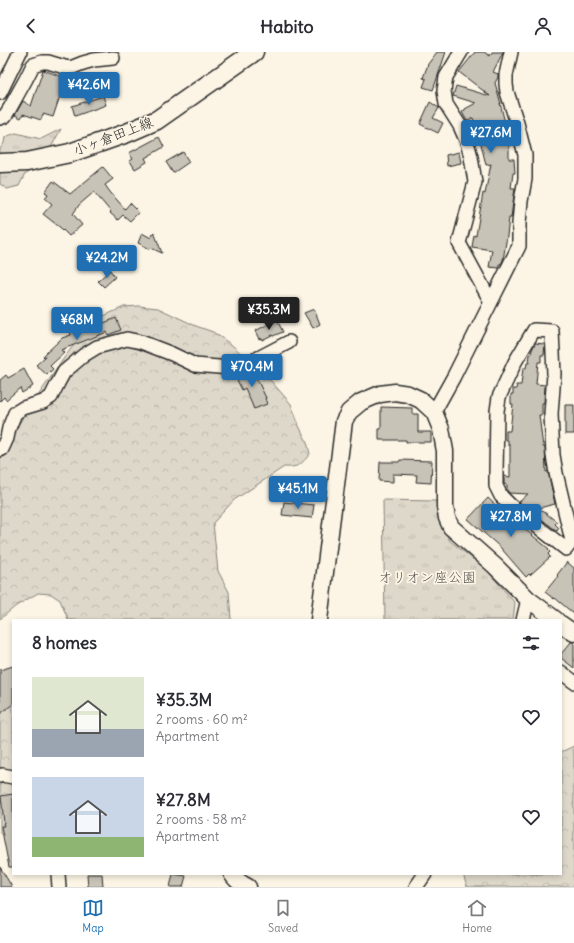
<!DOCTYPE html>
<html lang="en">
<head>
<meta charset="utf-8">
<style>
	:root { --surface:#fff; --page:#f7f7f7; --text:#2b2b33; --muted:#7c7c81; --line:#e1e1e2; --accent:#1f6fb2 }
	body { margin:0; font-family:Delius,"Klee One",sans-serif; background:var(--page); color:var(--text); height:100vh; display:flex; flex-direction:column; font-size:15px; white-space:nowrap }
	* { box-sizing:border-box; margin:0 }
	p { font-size:13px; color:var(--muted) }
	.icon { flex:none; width:22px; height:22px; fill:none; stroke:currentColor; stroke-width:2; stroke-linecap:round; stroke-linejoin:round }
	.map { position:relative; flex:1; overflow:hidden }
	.panel { position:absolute; left:12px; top:567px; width:550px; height:256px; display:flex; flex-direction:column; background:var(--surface); border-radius:0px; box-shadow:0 2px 6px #0003 }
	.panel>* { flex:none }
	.price { position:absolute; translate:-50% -34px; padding:0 9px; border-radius:4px; background:var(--accent); color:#fff; font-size:13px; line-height:26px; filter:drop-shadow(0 1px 2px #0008) }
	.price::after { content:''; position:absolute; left:50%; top:24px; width:12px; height:9px; margin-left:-6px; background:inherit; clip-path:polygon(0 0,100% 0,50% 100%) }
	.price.current { background:#222; color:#fff }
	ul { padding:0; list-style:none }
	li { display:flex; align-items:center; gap:12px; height:100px; padding:0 20px }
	li span { display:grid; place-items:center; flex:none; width:112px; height:80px; border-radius:0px; color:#555 }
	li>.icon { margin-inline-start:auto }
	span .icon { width:48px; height:48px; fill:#fffc; stroke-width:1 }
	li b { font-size:17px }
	h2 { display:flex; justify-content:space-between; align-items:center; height:48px; padding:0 20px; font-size:17px }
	header { display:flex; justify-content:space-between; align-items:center; height:52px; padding:0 20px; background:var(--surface); font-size:18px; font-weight:700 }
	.tab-bar { display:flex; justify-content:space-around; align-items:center; height:56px; border-top:1px solid var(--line); background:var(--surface); font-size:11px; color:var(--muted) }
	.tab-bar a { display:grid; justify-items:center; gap:2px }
	.tab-bar .current { color:var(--accent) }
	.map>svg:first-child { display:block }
	.forest { fill:url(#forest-crowns); stroke:#84827a }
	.park { fill:url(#park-tufts); stroke:#84827a }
	.building { fill:#c8c3b7; stroke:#2b2b2b }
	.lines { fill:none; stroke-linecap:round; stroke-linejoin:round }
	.minor-casing { stroke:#2b2b2b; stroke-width:16 }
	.tertiary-casing { stroke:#2b2b2b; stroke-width:19 }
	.secondary-casing { stroke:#2b2b2b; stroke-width:21 }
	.minor { stroke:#fcf5e5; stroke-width:13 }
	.tertiary { stroke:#fcf5e5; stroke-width:16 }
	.secondary { stroke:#fcf5e5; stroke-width:18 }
	.labels { text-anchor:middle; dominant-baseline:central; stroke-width:3.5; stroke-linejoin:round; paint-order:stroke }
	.street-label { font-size:14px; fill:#2b2b2b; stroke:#fcf5e5 }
	.park-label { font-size:14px; fill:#585653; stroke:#fcf5e5 }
</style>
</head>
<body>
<header><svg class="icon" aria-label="back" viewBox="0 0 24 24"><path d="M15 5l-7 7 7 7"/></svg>Habito<svg class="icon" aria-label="person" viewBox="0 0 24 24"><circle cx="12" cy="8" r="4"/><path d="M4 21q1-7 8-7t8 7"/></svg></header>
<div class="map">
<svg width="574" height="835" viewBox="0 0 574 835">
	<defs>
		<pattern id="forest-crowns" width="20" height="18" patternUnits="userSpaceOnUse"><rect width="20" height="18" fill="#ded8ca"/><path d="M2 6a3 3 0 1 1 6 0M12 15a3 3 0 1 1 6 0" fill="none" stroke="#bfbaae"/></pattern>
		<pattern id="park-tufts" width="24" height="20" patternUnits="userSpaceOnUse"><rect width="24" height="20" fill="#ded8ca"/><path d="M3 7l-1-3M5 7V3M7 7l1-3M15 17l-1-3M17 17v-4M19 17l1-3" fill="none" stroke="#bfbaae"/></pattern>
	</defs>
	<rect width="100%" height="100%" fill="#fcf5e5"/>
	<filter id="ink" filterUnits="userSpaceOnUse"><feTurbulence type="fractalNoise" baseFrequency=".025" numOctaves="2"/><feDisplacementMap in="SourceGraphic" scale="8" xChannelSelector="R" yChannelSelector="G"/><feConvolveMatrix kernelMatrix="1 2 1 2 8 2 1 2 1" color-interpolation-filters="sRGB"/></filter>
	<g filter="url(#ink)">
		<path class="forest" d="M139,254L158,256L196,274L213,280L233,294L271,329L291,352L299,374L307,390L310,402C301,412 299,416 284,415L234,448L213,471L218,519L229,540L231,568H68L67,565L60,548L51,542L38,541L16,554L0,567V406L16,376L64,306L92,269L124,255Z
			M13,648V781H0V656Z
			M574,694V835H467L463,822H561V700Z"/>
		<path class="park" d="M61,77L42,112L25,122L19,134L7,137L0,132V97L4,91L5,85L16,81L41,87Z
			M383,448L436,449L441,473L450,489L486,517L515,551L513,568H385Z"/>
		<path class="building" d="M437,0H446L433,38L423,35L426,27L423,26L428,12Z
			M475,0H484L490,4L492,0H503L493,20L498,22V25L495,31L501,52L500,51L510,90H509V107H514L515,121H513L511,136H515L512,158L511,166H509L507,184L503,208L501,212H499V216L489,215L492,198L472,195L474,183L476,184L483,141L485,142L491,112L486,113L481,92L473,66L467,69L462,60L465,58V57L476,51L453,44L456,34L490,44L459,20Z
			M43,18L66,26L53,65L43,62L41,68L23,62L21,66L15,63L23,49L31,54Z
			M103,44L106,53L75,64L72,54Z
			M430,50L439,56L433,66L443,71L438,81L420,72Z
			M159,85L164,95L145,106L147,110L135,117L130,109L133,107L129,101Z
			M183,100L189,110L173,121L166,110Z
			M459,100L461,111L447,114L446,103Z
			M103,115L113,127L105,133L110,140L125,157L130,151L139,160L130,169L123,163L118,168L110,161L111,160L94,140L79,153L73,162L82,173L69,184L62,177L43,162L52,152L45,146L48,142L45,140L53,129L70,142Z
			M154,180L162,201L151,196L150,197L138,191L142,181L151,186Z
			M110,218L115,225L104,235L98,229Z
			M314,257L320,272L313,276L304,261Z
			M116,266L121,278L108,283L107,280L61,298L64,301L50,314L53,317L47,323L36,313L46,304L44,305L43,304L62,286L71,283L70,280L89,272V273L98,269L99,273Z
			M277,268L283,280L273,284L272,283L262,288L261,286L259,287L255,279Z
			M535,291L545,292L544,303H541V310H538L536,332L545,333L544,351H542V363H539L543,395H545L546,420L548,419L555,452L539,456L557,470L555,472L559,476L557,479L519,450L528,442L509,441L507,438V433L504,432V424L510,425V393H508V388H506V379H510L513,352H511V342H513V337H517L516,333H521L523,316H526L527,311H529L530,302H531L532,298Z
			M24,317L33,334L22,341L20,336L6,348L4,345L0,349V328L6,323L8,326Z
			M255,317L258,324L256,325L266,346H265L267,352L254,357L245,336L242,338L235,324L249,320Z
			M565,353H574V382H565Z
			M381,355L412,356V362H418V380H431V390H406V388H379V377H381Z
			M400,408L432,409L431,431L416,430L417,423L393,422V430L379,429L380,410H399Z
			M488,446L505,462V461L549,497L548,498L550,500L548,502L550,505L530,523L529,522L526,525L500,495L468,467Z
			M284,450L314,453L312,466L282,463Z
			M567,510L574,516V562L555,546L554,547L545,540L558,524L557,523Z
			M571,590H574V616L561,606V602Z
			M13,614V652L0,662V618Z
			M13,742V815H9L1,774H4L3,771H4L1,744Z
			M0,815L12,835H0Z
			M87,822H102L103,835H88Z
			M173,822L186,824L183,835H170Z"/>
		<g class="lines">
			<defs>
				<path id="minor" d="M0,41L20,0
					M0,66L5,64L10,56L26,27L33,13L42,10H48L68,16L73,15L83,11L94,8L113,6
					M491,250L519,194V171L521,149L525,127V103L517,71L507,40L506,32V23L511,0
					M534,278L552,279L554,322L551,362L553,403L556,421L572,489L566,497L510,453L501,444L496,434V422L497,359L499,345L515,310Z
					M434,360L454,324L491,250L459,191L475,130L471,105L467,90L460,74L446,52L444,39L446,25L461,0
					M0,398L2,397L7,386L9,376L15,361L23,356L43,350L51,345L58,331L64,320L84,303L97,295L127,287L141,290L172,302L195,313L230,316L245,313L289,290
					M523,568L528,547
					M561,620L574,630
					M0,724L2,723L13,725
					M58,822L59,835
					M416,835L425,822"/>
				<path id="tertiary" d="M319,568L344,369L349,360L361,350L380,342L395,340L408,342L421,348L434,360L441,377L445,399V454L447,466L451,475L495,514L528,547L556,568
					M561,572L574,581
					M232,822C236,828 241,832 248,835"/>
				<path id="secondary" d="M0,111L27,110L70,101L127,81L157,68L254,0"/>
			</defs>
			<use href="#minor" class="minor-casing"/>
			<use href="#tertiary" class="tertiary-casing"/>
			<use href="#secondary" class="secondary-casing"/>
			<use href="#minor" class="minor"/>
			<use href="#tertiary" class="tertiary"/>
			<use href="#secondary" class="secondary"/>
		</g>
	</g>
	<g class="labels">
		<g class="street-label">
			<text transform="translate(113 84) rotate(-21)">小ヶ倉田上線</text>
		</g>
		<g class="park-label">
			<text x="427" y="525">オリオン座公園</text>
		</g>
	</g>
</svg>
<b class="price" style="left:89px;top:54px">¥42.6M</b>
<b class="price" style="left:491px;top:102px">¥27.6M</b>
<b class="price" style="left:107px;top:227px">¥24.2M</b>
<b class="price current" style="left:269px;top:279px">¥35.3M</b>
<b class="price" style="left:77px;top:289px">¥68M</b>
<b class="price" style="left:252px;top:336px">¥70.4M</b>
<b class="price" style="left:298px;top:458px">¥45.1M</b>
<b class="price" style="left:511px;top:486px">¥27.8M</b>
<section class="panel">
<h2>8 homes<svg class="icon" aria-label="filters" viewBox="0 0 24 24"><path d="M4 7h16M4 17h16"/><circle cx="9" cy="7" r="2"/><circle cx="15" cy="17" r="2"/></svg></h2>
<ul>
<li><span style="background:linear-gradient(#dfe7d0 65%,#9aa5b1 0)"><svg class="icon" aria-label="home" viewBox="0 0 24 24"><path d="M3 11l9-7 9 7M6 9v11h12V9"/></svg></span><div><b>¥35.3M</b><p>2 rooms · 60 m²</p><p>Apartment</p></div><svg class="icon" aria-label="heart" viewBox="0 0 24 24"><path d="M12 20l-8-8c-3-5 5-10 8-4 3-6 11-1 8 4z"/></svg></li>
<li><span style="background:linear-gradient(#c9d6e8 75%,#8fb573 0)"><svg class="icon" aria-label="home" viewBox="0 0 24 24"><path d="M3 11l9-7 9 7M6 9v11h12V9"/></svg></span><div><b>¥27.8M</b><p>2 rooms · 58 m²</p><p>Apartment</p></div><svg class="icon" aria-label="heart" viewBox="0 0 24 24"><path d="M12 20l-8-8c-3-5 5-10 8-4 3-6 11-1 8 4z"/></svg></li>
</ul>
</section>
</div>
<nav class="tab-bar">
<a class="current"><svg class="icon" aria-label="map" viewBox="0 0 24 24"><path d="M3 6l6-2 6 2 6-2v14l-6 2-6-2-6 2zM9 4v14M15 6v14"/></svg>Map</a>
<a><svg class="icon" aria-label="saved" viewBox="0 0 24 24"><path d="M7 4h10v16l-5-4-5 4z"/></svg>Saved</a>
<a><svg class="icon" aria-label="home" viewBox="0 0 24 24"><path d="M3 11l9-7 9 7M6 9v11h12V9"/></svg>Home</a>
</nav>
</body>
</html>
